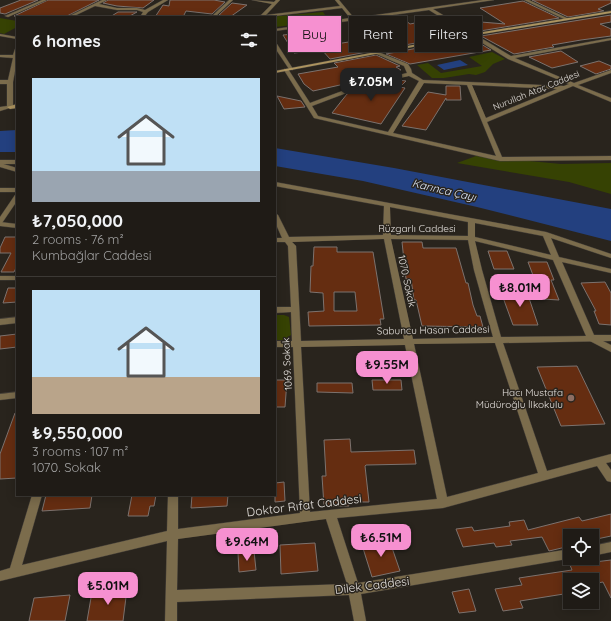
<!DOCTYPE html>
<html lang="en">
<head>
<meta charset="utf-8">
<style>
	:root { --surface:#1f1b16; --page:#27241f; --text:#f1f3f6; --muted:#a1a1a1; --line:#3c3935; --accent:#f690d0 }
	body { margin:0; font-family:Quicksand,sans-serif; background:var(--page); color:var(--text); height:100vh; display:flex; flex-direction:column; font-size:15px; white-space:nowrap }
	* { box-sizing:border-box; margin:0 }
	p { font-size:13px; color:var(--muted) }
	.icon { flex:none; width:22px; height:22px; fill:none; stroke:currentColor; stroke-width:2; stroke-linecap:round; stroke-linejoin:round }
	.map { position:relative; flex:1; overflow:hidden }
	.drawer { position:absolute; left:16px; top:16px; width:260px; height:480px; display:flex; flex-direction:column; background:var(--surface); border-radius:0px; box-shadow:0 2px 10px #0003,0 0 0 1px var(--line) }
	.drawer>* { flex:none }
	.guide { position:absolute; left:288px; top:16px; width:263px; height:36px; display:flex; gap:8px }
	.controls { position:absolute; left:563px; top:529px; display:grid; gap:8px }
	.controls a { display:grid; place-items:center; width:36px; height:36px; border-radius:0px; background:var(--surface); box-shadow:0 2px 10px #0003,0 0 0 1px var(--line); font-size:20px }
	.price { position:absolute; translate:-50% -34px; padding:0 9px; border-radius:8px; background:var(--accent); color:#111; font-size:13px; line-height:26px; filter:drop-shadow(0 1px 2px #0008) }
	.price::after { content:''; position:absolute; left:50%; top:24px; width:12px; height:9px; margin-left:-6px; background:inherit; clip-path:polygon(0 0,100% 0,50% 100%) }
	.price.active { background:#222; color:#fff }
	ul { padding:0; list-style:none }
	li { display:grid; align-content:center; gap:8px; height:212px; padding:0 16px }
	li+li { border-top:1px solid var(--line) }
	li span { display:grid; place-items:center; height:124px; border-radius:0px; color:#555 }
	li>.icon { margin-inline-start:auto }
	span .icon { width:72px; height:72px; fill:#fffc; stroke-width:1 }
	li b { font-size:17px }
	h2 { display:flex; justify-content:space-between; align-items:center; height:48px; padding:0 16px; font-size:17px }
	.pill { padding:0 14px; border-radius:0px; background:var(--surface); box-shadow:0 2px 10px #0003,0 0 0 1px var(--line); font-size:14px; line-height:36px }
	.pill.active { background:var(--accent); color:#111 }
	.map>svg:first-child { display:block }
	.green { fill:#364203 }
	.water { fill:#23407f }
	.building { fill:#652d11; stroke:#7c726e; fill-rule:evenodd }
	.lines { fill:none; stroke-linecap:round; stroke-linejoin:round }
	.minor-casing { stroke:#433e38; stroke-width:1 }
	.tertiary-casing { stroke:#433e38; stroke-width:1 }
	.secondary-casing { stroke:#433e38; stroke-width:1 }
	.minor { fill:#7b6c4c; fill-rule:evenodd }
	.tertiary { fill:#7b6c4c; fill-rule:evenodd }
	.secondary { fill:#ad945f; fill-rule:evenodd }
	.education-dot { fill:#8d6e63; stroke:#29241d; stroke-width:1.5 }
	.labels { text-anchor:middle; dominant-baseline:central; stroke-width:3; stroke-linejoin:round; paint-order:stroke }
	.far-street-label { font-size:9px; fill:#e3dfdb; stroke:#29241d }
	.street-label { font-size:10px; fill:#e3dfdb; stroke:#29241d }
	.poi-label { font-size:10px; fill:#e3dfdb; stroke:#29241d; text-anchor:end }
	.water-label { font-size:11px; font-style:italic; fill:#dbe5f8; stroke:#29241d }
	.near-street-label { font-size:12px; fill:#e3dfdb; stroke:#29241d }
</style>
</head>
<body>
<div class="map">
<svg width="611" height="621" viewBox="0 0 611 621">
	<rect width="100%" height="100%" fill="#29241d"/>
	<path class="green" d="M323,12L329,21L275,27V17H269Z
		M0,18L17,21V27L4,34L0,33Z
		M492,52L505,59L493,64L485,72L476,75L469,74L444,78H432L417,65L428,63L441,73L482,66L469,57Z
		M476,156L561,164L611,163V194L569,182L457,163Z
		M275,315H284L289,317L291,335L283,340H275Z"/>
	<path class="water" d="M460,60L468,65L444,70L437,65Z
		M17,130V152H0V131Z
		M275,148L394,168L611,209V241L477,207L363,181L275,166Z"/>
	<path class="building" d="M21,0H38L5,14L0,13V8Z
		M48,0H99L65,17L14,16Z
		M108,0H154L143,8L117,6L103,3Z
		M170,0H214L225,2L212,14L186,11L183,17H155L163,5L169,6Z
		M532,0H611V3L598,9L604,11L568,17Z
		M523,1L559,18L474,32L460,24L469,21L505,24L480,8Z
		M232,3L247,5L230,17L219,15Z
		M118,12H137L128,17H110Z
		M611,15V22L600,24L611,29V36L581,40L552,45L554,47L514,54L481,36Z
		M395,20H405L410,24L420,22L431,26L451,25L464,34L378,50H374L372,51L330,59L322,50L294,53L283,35L323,31L336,44L380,37L365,25Z
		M471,38L491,50L410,64L386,54Z
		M561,51L578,62L552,68L529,57Z
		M376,55L400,66L396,67L401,70L378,76L383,77L355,85L358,81L313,91L304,84L298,74L338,67L334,63Z
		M599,61L611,66V69L596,74L580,66Z
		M399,80L406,81L400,87L405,88L381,124L332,113L347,94L365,87Z
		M446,86H460L461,100H446V98L426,130L402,126L428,92L446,95Z
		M277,96L301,101L305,107L284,109Z
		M5,237H17V266L14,272H1L11,253H0V248Z
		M402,242H422L423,248H456L466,283H468L473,305L477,316H480L483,327L422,326L416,300H414L411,279H406Z
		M314,247H337V252H373L384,319H380L381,325L309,326L308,312L324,311L323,293L310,292L311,266H313ZM334,292H355L357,311H334Z
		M488,251H507L514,269H494Z
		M528,262H547L554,280H551L559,300L542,299Z
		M605,282L611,293V325L599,324L594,311H596L581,283Z
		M8,288H17V302L3,303Z
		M501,292H527L538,325H513Z
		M17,334V347L0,349V336Z
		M577,366L605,424L561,426L537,367Z
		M275,380H287L285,407H275Z
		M372,380H401L402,390H373Z
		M317,383H352L353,393L317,392Z
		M15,413H17V478L0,479V454Z
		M350,439L351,452L414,450L416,464L366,465L365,466L369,502H348L349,506H324L322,476H326L324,440Z
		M284,482L285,501L275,502V483Z
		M46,495H92L90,508L42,511Z
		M132,495H156L154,506H150L148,516H128Z
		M192,495H228L227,506L191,508Z
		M611,514V536L592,540V536H570V546L549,551L542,537L510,541L512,545L496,547L494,543L463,547L456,529L472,527L474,531L510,526L509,522L524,520L528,530L579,517L582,521Z
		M389,539L400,571L372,577L362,545Z
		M315,543L318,571L281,574L280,545Z
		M254,551L256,570L239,572L238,553Z
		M611,560V598L603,582L592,584V580H570V593L520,601L523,608L503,611L495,589L522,585L519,578L572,570L570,565Z
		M127,589L123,621H87L92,592Z
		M469,589L476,611L459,613L452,592Z
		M70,595L65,621H29L34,598Z"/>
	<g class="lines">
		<defs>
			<path id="minor" d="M42,0H47L8,17L5,16Z
				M102,0H107L99,4L117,8H137L145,10L163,0H168L148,12L144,17H140L143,12L137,10H117L95,6L72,17H67Z
				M229,0H233L215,17H211Z
				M252,0L274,2L276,0H280L266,15L340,6L335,0H339L354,18L483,0H494L433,9L511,56L611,38V40L515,58L574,83L611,70V73L578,85L611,98V102L573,86L487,122L502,157L611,156V160L500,161L314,118L284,70V69H288L310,103L361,84L407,73L404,66L374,53V51H376L408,64L411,69L412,73L423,80L564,86L569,84L508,59L429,10L275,31V29L350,18L342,8L266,17H253L261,15L272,4ZM409,76L419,81L388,132L318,116L312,106L365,86ZM424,83L467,85L496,156L393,133ZM472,85L557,89L486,118Z
				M524,0H529L569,19L566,20Z
				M0,34L17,37V39L0,36Z
				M275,43L277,44L293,69V70L289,69L275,48Z
				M17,48V60L13,82V107L0,111V107L7,106V84H0V80H8L13,58L0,57V55H13L15,49Z
				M0,160H17V164H0Z
				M275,182L546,232L611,254V258L551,238L559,257L611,269V273L562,262L594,335H611V341L503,343L547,471L611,454V462L606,463L611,470V482L607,481L597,466L443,508L337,518L358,583L570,549V558H573L361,594L366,621H354L349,595L177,602V621H165L167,541L0,581V571L10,568L32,495H42L22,565L167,531L168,495H178V529L300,513L293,347H275V341H292L291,312L275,313V307H291L288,246L285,242H275V238H282L275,222V213L278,215L289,237L383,235L384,206L275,186ZM390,207L468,222V236L391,235ZM475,223L543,236L551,255L475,237ZM384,239L404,339L301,341L296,246L292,242ZM391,239L468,240L474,270L493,337L413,339ZM475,241L553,260L586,336L501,337L482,270ZM495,343L538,473L447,497L414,344ZM405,345L437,499L310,512L301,347ZM326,519L347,584L177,590L178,539Z
				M0,188H17V192H0Z
				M0,222L17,224V228L0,226Z
				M0,276H17V280H0Z
				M17,317V323L0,325V319Z
				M17,392V398L0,400V394Z
				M611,542V552L592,556V546Z"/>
			<path id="tertiary" d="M0,163L17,168V172L0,167Z
				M17,194V201L2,223L0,224V217L15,195Z
				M591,335L611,345V352L588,340L587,338L588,336Z"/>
			<path id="secondary" d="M611,11V13L471,36L275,73V71L471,34Z
				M17,104V108L10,109L7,107Z"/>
		</defs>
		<use href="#minor" class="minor-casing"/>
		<use href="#tertiary" class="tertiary-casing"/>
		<use href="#secondary" class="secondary-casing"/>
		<use href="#minor" class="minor"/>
		<use href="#tertiary" class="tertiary"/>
		<use href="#secondary" class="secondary"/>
	</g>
	<circle class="education-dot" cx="571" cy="398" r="4"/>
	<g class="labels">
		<g class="far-street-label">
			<text transform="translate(536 90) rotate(-22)">Nurullah Ataç Caddesi</text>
		</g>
		<g class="street-label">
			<text x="417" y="228">Rüzgarlı Caddesi</text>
			<text transform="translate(407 281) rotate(78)">1070. Sokak</text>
			<text transform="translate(433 330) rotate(-1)">Sabuncu Hasan Caddesi</text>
			<text transform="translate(287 364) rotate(-93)">1069. Sokak</text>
		</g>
		<g class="poi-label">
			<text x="563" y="392">Hacı Mustafa<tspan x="563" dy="12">Müdüroğlu İlkokulu</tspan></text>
		</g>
		<g class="water-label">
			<text transform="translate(444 190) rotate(13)">Karınca Çayı</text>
		</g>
		<g class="near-street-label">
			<text transform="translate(304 505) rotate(-7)">Doktor Rıfat Caddesi</text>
			<text transform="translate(372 585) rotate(-7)">Dilek Caddesi</text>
		</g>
	</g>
</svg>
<div class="controls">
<a><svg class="icon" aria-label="locate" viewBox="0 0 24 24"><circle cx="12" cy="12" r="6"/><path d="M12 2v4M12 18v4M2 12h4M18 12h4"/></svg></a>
<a><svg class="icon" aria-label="layers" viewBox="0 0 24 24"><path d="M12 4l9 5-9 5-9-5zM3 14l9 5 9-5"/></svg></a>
</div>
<b class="price active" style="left:371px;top:102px">₺7.05M</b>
<b class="price" style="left:520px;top:308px">₺8.01M</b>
<b class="price" style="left:387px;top:385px">₺9.55M</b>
<b class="price" style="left:381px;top:558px">₺6.51M</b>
<b class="price" style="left:247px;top:562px">₺9.64M</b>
<b class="price" style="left:108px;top:606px">₺5.01M</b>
<div class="guide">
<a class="pill active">Buy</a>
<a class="pill">Rent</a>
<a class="pill">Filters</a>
</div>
<section class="drawer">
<h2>6 homes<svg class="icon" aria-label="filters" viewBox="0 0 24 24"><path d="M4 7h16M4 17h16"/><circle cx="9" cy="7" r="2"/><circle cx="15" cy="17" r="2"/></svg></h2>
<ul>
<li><span style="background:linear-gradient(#bfe0f5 75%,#9aa5b1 0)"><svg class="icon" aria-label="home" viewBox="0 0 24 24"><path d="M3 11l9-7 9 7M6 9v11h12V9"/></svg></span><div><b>₺7,050,000</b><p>2 rooms · 76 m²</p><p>Kumbağlar Caddesi</p></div></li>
<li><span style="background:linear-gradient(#bfe0f5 70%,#b9a48a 0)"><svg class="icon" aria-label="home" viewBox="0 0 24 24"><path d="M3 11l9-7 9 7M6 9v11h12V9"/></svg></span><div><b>₺9,550,000</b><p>3 rooms · 107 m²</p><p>1070. Sokak</p></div></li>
</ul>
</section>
</div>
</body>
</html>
